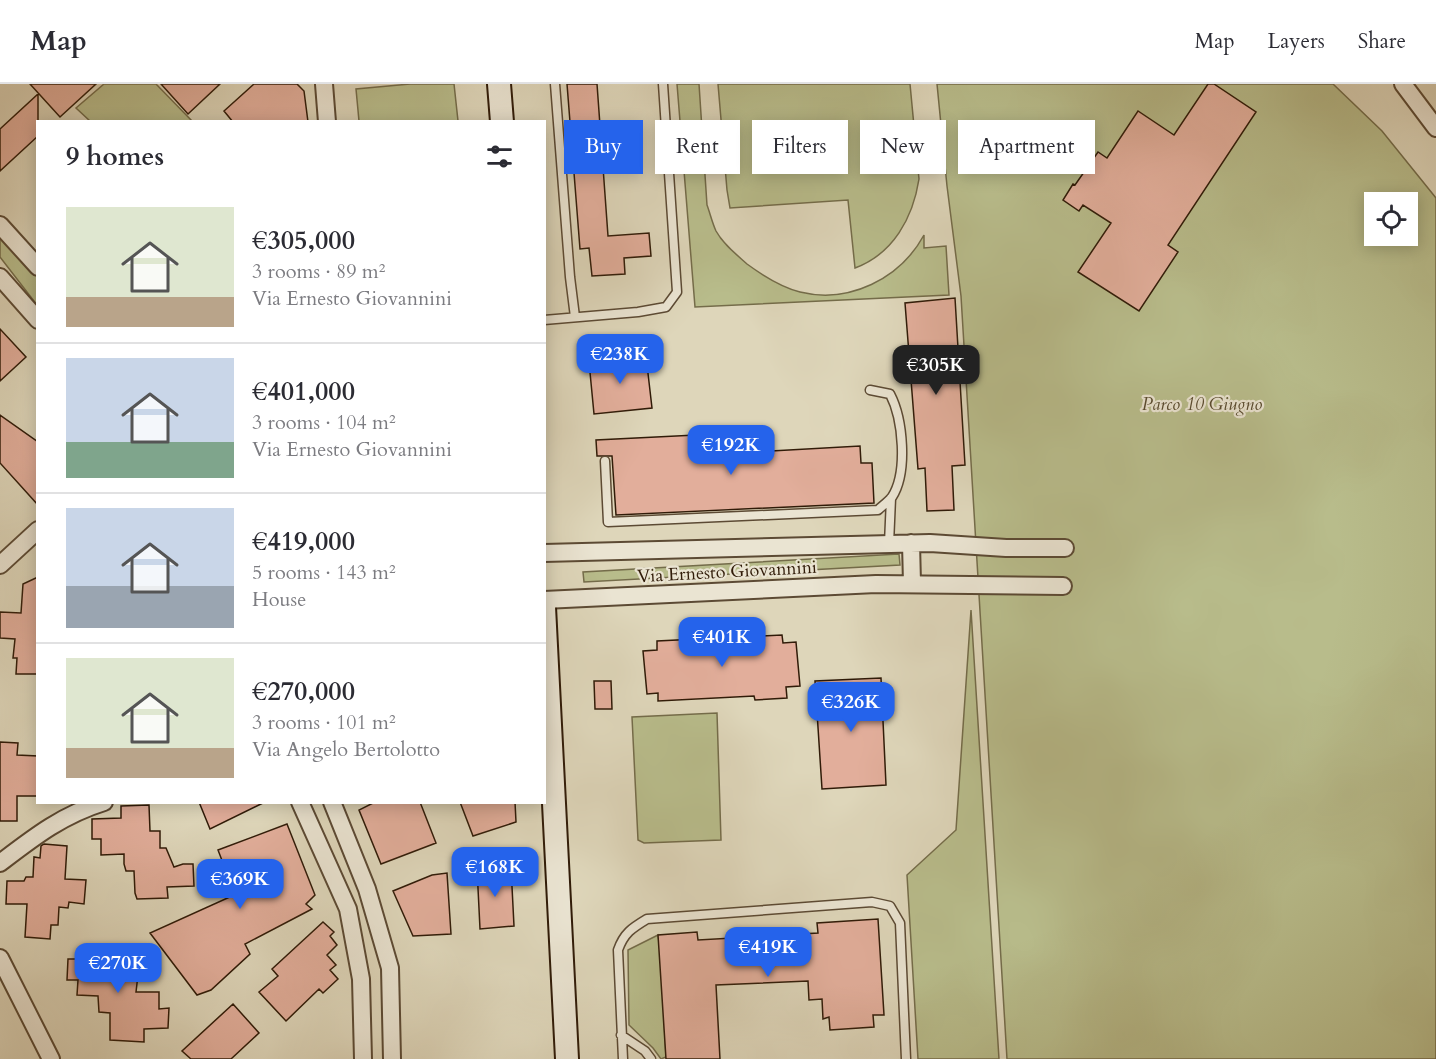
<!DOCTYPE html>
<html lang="en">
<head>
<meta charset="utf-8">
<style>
	:root { --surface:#fff; --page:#f7f7f7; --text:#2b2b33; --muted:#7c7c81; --line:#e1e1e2; --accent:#2563eb }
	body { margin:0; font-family:Cardo,serif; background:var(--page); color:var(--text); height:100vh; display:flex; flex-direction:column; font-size:22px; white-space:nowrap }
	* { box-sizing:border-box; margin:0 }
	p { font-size:20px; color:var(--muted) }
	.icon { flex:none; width:33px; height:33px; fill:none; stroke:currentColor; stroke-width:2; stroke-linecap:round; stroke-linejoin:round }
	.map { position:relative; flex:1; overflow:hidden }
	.side { position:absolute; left:36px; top:36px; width:510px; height:684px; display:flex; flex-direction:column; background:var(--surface); border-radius:0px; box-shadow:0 3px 15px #0003 }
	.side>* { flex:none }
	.top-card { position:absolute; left:564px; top:36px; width:570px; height:54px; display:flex; gap:12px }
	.fabs { position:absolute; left:1364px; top:108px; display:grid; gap:12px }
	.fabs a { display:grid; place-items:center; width:54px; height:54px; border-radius:0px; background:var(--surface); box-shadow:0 3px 15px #0003; font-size:30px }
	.price { position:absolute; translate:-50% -51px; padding:0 14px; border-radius:12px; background:var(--accent); color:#fff; font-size:20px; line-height:39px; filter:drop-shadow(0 2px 3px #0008) }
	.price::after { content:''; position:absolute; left:50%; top:36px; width:18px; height:14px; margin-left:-9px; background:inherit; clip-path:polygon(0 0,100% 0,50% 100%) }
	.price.active { background:#222; color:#fff }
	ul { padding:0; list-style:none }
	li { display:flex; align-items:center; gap:18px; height:150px; padding:0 30px }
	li+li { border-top:2px solid var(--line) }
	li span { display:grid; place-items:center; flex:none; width:168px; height:120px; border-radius:0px; color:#555 }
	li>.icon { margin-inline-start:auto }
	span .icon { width:72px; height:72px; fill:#fffc; stroke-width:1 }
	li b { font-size:26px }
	h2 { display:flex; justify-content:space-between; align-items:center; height:72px; padding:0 30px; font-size:26px }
	.pill { padding:0 21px; border-radius:0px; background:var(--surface); box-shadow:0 3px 15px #0003; font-size:21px; line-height:54px }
	.pill.active { background:var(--accent); color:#fff }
	header { display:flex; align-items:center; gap:36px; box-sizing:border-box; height:84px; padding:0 30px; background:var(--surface); border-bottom:2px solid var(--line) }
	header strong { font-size:28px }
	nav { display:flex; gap:33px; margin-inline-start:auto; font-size:21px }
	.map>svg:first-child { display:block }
	.green { fill:#b8bc8b; stroke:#746c4a; stroke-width:1.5; fill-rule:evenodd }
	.building { fill:#e2ae9b; stroke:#301b08; stroke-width:1.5 }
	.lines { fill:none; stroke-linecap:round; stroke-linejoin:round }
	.lane-casing { stroke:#5c4a34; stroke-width:11 }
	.street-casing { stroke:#5c4a34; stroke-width:20 }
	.secondary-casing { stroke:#301b08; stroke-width:26 }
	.lane { stroke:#eae4d2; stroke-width:8 }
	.street { stroke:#eae4d2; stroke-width:16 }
	.secondary { stroke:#eae4d2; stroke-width:22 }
	.labels { text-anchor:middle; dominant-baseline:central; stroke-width:4.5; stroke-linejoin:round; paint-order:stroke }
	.park-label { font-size:18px; font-style:italic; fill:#594b2f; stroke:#eae4d2 }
	.street-label { font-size:18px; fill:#301b08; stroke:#eae4d2 }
</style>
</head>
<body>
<header>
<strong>Map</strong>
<nav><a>Map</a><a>Layers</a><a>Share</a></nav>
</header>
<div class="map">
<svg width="1436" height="975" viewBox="0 0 1436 975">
	<rect width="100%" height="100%" fill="#ded6ba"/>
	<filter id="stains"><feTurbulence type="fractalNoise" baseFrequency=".00333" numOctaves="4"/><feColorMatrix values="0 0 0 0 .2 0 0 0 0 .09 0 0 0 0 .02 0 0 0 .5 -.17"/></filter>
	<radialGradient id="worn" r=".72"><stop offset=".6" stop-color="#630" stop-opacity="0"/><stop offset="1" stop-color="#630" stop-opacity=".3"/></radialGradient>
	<path class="green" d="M104,0H156L192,37H90L76,24Z
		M410,0H454L458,37H359L356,5Z
		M677,0H699L707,121C710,129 712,138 716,147C723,160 736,170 747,180C762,191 781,203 800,208C849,220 900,195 924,151V164L946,162L949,211L695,223Z
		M718,0H910L919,95C913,134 893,170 855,184L848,116L730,124L727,106Z
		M937,0H1333L1382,47L1436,114V975H1007L961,212L947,102ZM1374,118H1407V152H1374Z
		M0,148L37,192V221L0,173Z
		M899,470L900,481L584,498L583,488Z
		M971,526L999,975H918L907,791L956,746Z
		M717,629L721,756L644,759L638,756L632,633Z
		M658,851L661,875L666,973L661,975L653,964L629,941L628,866Z"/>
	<path class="building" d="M30,0H96L60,33Z
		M161,0H220L188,30Z
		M254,0H297L304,7L308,38H233L224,27Z
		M567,0H597L608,152L649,149L651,172L624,174L625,190L592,192L589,164L580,165Z
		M1208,0H1214L1256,28L1168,161L1178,168L1139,227L1078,188L1111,139L1083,121L1079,127L1063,116L1073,100L1075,101L1098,68L1107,74L1138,27L1174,51Z
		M38,10V52L0,87V45Z
		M955,214L965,381L952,382L954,426L927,427L925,384L918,385L905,219Z
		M0,245L26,273L0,297Z
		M646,272L652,324L594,330L589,278Z
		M0,331L38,358V421L0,379Z
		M716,350L717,370L860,362L861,379H872L874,419L616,431L612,372H597L596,356Z
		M38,493V590H16L17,574H13L15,555L0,554V528L21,529L23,500Z
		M782,551L783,559L796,558L800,602L786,603L787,614L755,616L754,612L658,617V609L647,610L643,567L657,566V557Z
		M881,594L886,701L822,705L815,597Z
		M594,597H611L612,625H595Z
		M0,658L18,659L17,671L38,672V712H17V737H0Z
		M199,718H265L210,745Z
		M375,718H420L436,759L381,780L359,726Z
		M460,718H515L516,738L473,752Z
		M149,721L150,747H160V764H166L174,783L183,780H193L194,802L167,803L168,814L137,815L135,809L134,787H126L124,780V770L101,771V755H92V735L121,734V722Z
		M287,740L315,811L306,820L312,825L245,860L250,870L211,906L197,911L150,849L263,798L231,800L218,766Z
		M44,760L67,762L65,795L86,796L84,820L69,818L68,824L59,823L58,841H51L50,855L25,853L27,820H6L7,797H24L26,793H33L34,773L40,774L41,762Z
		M511,783L514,842L480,845L477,784Z
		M447,789L451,850L413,852L393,807L432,791Z
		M878,835L884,931H873L874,943L830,946L829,933L823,935L822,915L809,916L808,897L716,901L720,975H666L658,851L697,848L698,856L818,849L817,839Z
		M323,838L334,848L330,852L337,861L327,871L336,881L330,886L338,895L323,909L319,905L286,937L259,908L278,892L272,885Z
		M99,861L127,862V890L138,891L136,908H159V925L169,924L168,944L144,945V958L110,956V929L99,928L98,912L77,911L78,896H67L68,875H99Z
		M233,920L259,949L231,975H191L182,967Z"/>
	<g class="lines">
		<defs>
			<path id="lane" d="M555,0L570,193L575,233
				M544,236L638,228L666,223L677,208L663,0
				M605,377L608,438L878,426C882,422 888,418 892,413C908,388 903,335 890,310L870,306
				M889,460L891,414
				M621,951L645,967L651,975
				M623,975L618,866C624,849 632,844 647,835L872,818L890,822L900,839L906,975"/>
			<path id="street" d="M324,0L327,38
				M1403,0L1436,44
				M0,141L38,183
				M0,193L38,236
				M911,459L912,499
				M544,469L930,459L1006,464H1065
				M0,481L38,446
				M544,516L876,500L1063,502
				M300,718L348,825L361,895L363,975
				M332,718L367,805L390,884L392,975
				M0,779C34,753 62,731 104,718
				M0,874L51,975"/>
			<path id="secondary" d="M499,0L502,38
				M544,523L567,975"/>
		</defs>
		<use href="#lane" class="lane-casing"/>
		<use href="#street" class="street-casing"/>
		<use href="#secondary" class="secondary-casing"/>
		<use href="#lane" class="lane"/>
		<use href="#street" class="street"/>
		<use href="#secondary" class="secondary"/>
	</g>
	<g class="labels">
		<g class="park-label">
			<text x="1202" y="320">Parco 10 Giugno</text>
		</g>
		<g class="street-label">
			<text transform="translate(727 488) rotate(-3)">Via Ernesto Giovannini</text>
		</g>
	</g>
	<rect width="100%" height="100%" filter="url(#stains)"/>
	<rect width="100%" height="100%" fill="url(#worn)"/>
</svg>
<div class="fabs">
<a><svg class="icon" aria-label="locate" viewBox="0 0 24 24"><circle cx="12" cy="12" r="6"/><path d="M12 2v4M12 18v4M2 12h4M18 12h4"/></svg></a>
</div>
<b class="price" style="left:620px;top:301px">€238K</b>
<b class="price active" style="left:936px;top:312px">€305K</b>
<b class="price" style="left:731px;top:392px">€192K</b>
<b class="price" style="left:722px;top:584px">€401K</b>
<b class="price" style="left:851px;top:649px">€326K</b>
<b class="price" style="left:495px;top:814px">€168K</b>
<b class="price" style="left:240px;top:826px">€369K</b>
<b class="price" style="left:768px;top:894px">€419K</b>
<b class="price" style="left:118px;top:910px">€270K</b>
<div class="top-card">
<a class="pill active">Buy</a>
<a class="pill">Rent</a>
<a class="pill">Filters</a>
<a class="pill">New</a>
<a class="pill">Apartment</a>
</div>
<section class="side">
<h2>9 homes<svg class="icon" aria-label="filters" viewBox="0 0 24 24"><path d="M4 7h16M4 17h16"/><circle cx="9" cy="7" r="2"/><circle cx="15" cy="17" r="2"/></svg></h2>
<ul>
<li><span style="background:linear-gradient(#dfe7d0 75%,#b9a48a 0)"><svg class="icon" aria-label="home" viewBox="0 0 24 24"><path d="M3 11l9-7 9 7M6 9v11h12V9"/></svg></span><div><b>€305,000</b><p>3 rooms · 89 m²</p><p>Via Ernesto Giovannini</p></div></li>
<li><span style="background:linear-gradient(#c9d6e8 70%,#7fa58c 0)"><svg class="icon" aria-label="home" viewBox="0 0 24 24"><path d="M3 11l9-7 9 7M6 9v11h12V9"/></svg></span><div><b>€401,000</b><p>3 rooms · 104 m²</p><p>Via Ernesto Giovannini</p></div></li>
<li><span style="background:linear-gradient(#c9d6e8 65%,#9aa5b1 0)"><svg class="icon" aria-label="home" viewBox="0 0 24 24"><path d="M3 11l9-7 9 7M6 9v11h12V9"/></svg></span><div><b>€419,000</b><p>5 rooms · 143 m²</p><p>House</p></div></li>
<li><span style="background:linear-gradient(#dfe7d0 75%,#b9a48a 0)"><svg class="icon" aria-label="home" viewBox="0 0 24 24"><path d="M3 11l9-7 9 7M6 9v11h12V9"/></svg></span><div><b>€270,000</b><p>3 rooms · 101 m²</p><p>Via Angelo Bertolotto</p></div></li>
</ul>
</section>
</div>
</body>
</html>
